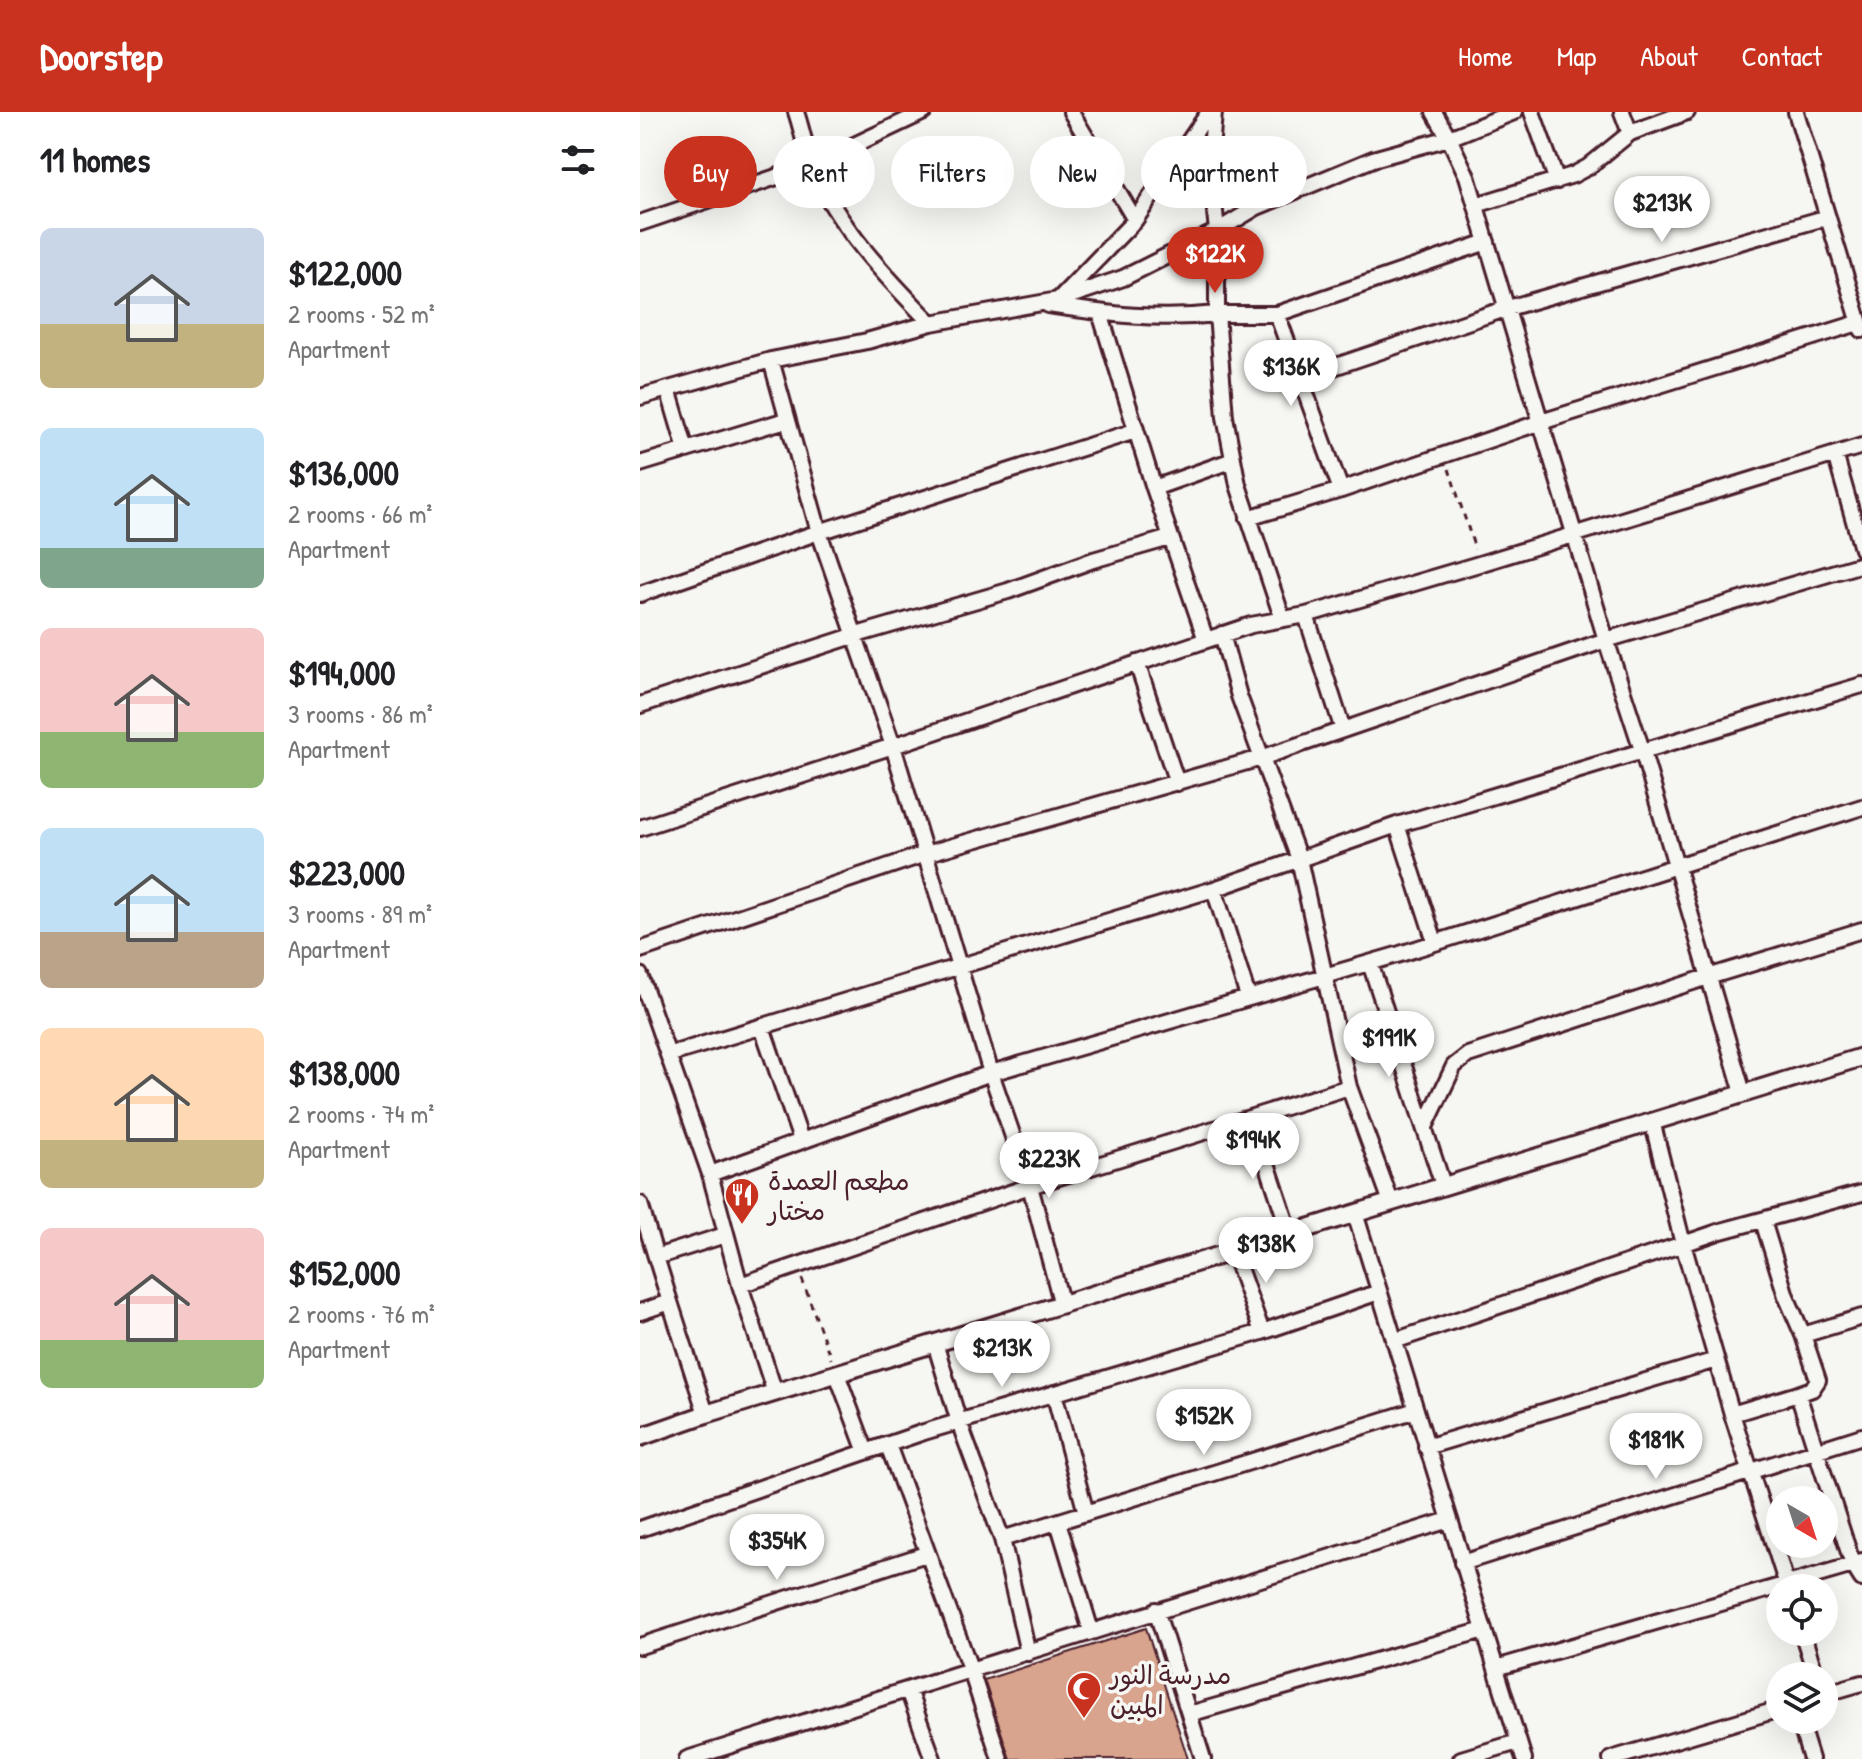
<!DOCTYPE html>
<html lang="en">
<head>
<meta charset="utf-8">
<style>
	:root { --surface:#fff; --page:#f2f2f2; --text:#202124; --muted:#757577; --accent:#c8321e }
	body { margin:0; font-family:"Patrick Hand","Playpen Sans Arabic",sans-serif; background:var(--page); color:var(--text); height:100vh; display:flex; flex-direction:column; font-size:30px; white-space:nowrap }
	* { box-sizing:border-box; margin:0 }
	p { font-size:26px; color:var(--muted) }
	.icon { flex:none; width:44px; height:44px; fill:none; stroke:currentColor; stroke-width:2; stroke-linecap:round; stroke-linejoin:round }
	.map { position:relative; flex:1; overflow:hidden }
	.details { display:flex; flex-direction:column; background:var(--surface); width:640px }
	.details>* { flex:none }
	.hud { position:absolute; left:24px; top:24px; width:760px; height:72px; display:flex; gap:16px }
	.needle { width:52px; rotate:141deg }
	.controls { position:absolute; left:1126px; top:1374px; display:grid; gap:16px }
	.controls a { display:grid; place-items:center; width:72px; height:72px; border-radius:50%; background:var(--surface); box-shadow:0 8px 32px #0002; font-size:40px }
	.price { position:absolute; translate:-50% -68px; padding:0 18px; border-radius:28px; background:#fff; color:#222; font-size:26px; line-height:52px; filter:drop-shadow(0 2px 4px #0008) }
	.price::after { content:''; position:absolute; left:50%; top:48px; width:24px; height:18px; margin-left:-12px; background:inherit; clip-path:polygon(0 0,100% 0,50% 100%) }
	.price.current { background:var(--accent); color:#fff }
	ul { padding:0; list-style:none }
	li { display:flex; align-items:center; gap:24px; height:200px; padding:0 40px }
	li span { display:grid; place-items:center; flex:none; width:224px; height:160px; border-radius:12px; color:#555 }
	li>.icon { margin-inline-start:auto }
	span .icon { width:96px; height:96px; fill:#fffc; stroke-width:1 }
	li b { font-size:34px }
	h2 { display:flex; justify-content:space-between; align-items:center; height:96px; padding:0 40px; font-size:34px }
	.pill { padding:0 28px; border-radius:36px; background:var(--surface); box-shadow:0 8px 32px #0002; font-size:28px; line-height:72px }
	.pill.current { background:var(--accent); color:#fff }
	header { display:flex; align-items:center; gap:48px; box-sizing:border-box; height:112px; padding:0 40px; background:var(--accent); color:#fff }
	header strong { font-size:38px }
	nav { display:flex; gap:44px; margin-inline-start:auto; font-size:28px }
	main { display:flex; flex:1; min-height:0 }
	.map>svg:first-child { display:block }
	.building { fill:#d8a48d; stroke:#4a1f2b; stroke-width:2 }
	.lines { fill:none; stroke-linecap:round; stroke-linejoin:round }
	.minor-casing { stroke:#4a1f2b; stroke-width:20 }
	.tertiary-casing { stroke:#4a1f2b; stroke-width:22 }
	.path { stroke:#4a1f2b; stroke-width:3; stroke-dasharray:6 6; stroke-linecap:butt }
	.minor { stroke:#f6f6f2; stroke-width:14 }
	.tertiary { stroke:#f6f6f2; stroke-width:16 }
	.labels { text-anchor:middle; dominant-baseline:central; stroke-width:7; stroke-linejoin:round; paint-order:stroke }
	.poi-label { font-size:26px; fill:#4a1f2b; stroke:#f6f6f2; text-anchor:start }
</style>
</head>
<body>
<header>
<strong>Doorstep</strong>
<nav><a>Home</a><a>Map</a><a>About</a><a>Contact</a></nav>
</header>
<main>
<section class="details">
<h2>11 homes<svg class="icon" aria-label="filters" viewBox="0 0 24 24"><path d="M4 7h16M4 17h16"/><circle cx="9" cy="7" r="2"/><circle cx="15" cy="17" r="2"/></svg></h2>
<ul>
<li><span style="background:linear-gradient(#c9d6e8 60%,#c2b280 0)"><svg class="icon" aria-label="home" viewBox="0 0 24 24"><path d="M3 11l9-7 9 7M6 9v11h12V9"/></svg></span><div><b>$122,000</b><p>2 rooms · 52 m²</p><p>Apartment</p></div></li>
<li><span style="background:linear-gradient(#bfe0f5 75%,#7fa58c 0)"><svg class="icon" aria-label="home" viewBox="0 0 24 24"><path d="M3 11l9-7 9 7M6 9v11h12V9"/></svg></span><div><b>$136,000</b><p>2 rooms · 66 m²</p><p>Apartment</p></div></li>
<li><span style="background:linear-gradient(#f6c9c9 65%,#8fb573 0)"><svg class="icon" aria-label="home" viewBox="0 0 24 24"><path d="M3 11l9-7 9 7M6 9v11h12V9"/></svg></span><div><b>$194,000</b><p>3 rooms · 86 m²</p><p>Apartment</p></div></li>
<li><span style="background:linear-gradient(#bfe0f5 65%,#b9a48a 0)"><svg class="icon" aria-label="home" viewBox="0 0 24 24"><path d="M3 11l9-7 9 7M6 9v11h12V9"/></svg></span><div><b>$223,000</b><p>3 rooms · 89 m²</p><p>Apartment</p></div></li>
<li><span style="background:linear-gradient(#ffd9b3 70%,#c2b280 0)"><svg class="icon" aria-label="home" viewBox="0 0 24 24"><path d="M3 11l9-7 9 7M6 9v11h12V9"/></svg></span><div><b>$138,000</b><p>2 rooms · 74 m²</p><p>Apartment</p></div></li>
<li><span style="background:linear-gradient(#f6c9c9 70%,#8fb573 0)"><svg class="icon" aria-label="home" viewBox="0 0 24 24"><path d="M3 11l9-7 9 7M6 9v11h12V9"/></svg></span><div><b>$152,000</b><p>2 rooms · 76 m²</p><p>Apartment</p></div></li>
</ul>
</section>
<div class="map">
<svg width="1222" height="1647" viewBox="0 0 1222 1647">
	<rect width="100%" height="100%" fill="#f6f6f2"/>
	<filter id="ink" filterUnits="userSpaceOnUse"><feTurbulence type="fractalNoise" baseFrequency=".0125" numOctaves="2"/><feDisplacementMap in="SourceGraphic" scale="16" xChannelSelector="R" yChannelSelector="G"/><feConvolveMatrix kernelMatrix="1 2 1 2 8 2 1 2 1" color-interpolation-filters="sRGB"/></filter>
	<g filter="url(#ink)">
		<path class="building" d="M506,1516L548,1647H370L344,1568Z"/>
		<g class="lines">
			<defs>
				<path id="minor" d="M156,0C162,17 165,37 172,54C197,114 246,165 291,211
					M431,0L495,108
					M574,0L570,52L577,119V202H637L847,130
					M794,0L809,26L874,0
					M892,0L917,69
					M982,0L990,21
					M1156,0L1222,218
					M836,93L933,63L948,55L990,21L1047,0
					M0,111L172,53L284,0
					M420,186L495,108L569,0
					M408,193C469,202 514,209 577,202L585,305L598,373L642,505
					M460,201L514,376L566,528
					M637,202L701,378
					M131,248L179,420L253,634L351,961L390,1074L422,1193
					M661,266L868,196L1188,105
					M28,277L46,338
					M0,285L131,248L227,229L291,211L418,188L483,166L577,119L617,95L733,47L809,26L827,64L966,528L1003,641L1103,981
					M1195,342L1222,437
					M0,352L146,308
					M514,376L593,348
					M608,406L701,378L901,310L1218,211
					M0,482L179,420L495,319
					M666,503L703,618
					M582,522L599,584L659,747L709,975L751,1090
					M497,551L537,671
					M0,593L213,524L368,479L453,448L530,426
					M757,713L795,830
					M0,716L253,634L611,513L666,503L839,452L1222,334
					M574,777L608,885
					M0,838L285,742L621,646L966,528L1222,452
					M730,851L803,1073
					M0,863L70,1062L100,1173L135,1281
					M122,915L161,1028
					M28,943L574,777L757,713L1222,573
					M612,1006L650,1121
					M785,1015L814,954L828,943L1068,865L1222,818
					M70,1062L351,961L760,842L1222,695
					M1222,1081L1081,1119L1043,1132L1092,1302L1158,1282L1213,1453L1222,1449
					M0,1092L16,1145
					M715,1101L884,1647
					M1123,1109L1146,1184L1163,1223L1222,1205
					M593,1139L622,1220
					M100,1173L390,1074L709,975
					M30,1190L66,1302
					M0,1200L30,1190L16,1145L85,1123
					M754,1229L1043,1132L1012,1009
					M295,1231L319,1310L362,1427L388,1541
					M197,1262L226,1340
					M414,1281L446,1401
					M1158,1282L1172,1277L1178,1268L1163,1223
					M1092,1302L1148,1476
					M248,1333L331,1559L360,1647
					M786,1335L1076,1248
					M418,1410L451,1519
					M0,1417L284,1320L622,1220L739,1180
					M362,1427L776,1298
					M822,1451L1222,1324
					M516,1498L549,1602L844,1518
					M1162,1520L1176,1564
					M0,1534L286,1442
					M856,1556L1213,1453L1222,1467
					M268,1578L293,1647
					M1184,1582L1222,1571
					M549,1602L563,1647
					M1159,1608L1171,1647
					M47,1647C301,1568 555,1486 809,1408
					M821,1647L878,1630
					M971,1647L1140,1597"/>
				<path id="tertiary" d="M0,1325L66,1302L1222,945"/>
			</defs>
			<use href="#minor" class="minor-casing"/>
			<use href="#tertiary" class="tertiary-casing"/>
			<path class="path" d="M809,357L835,437
				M162,1167L191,1247"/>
			<use href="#minor" class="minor"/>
			<use href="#tertiary" class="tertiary"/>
		</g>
	</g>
	<defs>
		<symbol id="restaurant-pin" viewBox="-11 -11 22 30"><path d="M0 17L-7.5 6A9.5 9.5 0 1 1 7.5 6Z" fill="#c8321e" stroke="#f6f6f2"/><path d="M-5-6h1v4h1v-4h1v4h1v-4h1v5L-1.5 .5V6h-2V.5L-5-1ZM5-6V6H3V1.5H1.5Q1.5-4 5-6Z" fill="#fff"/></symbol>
		<symbol id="mosque-pin" viewBox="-11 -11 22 30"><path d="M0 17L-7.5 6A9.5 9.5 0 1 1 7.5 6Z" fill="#c8321e" stroke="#f6f6f2"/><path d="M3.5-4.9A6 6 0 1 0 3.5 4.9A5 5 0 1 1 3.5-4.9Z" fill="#fff"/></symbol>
	</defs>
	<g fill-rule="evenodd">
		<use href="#restaurant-pin" x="82" y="1063" width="40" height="54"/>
		<use href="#mosque-pin" x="424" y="1557" width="40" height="54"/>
	</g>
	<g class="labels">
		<g class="poi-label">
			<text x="128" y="1068">مطعم العمدة<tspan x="128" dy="30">مختار</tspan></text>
			<text x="470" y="1562">مدرسة النور<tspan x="470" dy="30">المبين</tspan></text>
		</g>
	</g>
</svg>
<div class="controls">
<a><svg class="needle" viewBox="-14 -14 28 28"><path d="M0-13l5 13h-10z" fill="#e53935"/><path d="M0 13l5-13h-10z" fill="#757577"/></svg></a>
<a><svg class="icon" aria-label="locate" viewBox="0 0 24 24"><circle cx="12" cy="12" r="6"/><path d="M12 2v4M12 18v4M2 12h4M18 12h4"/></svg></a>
<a><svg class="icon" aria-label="layers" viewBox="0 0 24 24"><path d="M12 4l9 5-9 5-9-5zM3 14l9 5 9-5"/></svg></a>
</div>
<b class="price" style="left:1022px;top:132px">$213K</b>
<b class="price current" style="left:575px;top:183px">$122K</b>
<b class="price" style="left:651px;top:296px">$136K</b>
<b class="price" style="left:749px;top:967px">$191K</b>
<b class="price" style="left:613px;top:1069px">$194K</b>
<b class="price" style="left:409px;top:1088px">$223K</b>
<b class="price" style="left:626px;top:1173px">$138K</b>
<b class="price" style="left:362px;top:1277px">$213K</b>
<b class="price" style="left:564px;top:1345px">$152K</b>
<b class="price" style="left:1016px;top:1369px">$181K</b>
<b class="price" style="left:137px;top:1470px">$354K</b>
<div class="hud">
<a class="pill current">Buy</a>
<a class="pill">Rent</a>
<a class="pill">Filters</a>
<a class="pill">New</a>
<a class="pill">Apartment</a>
</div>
</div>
</main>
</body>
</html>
